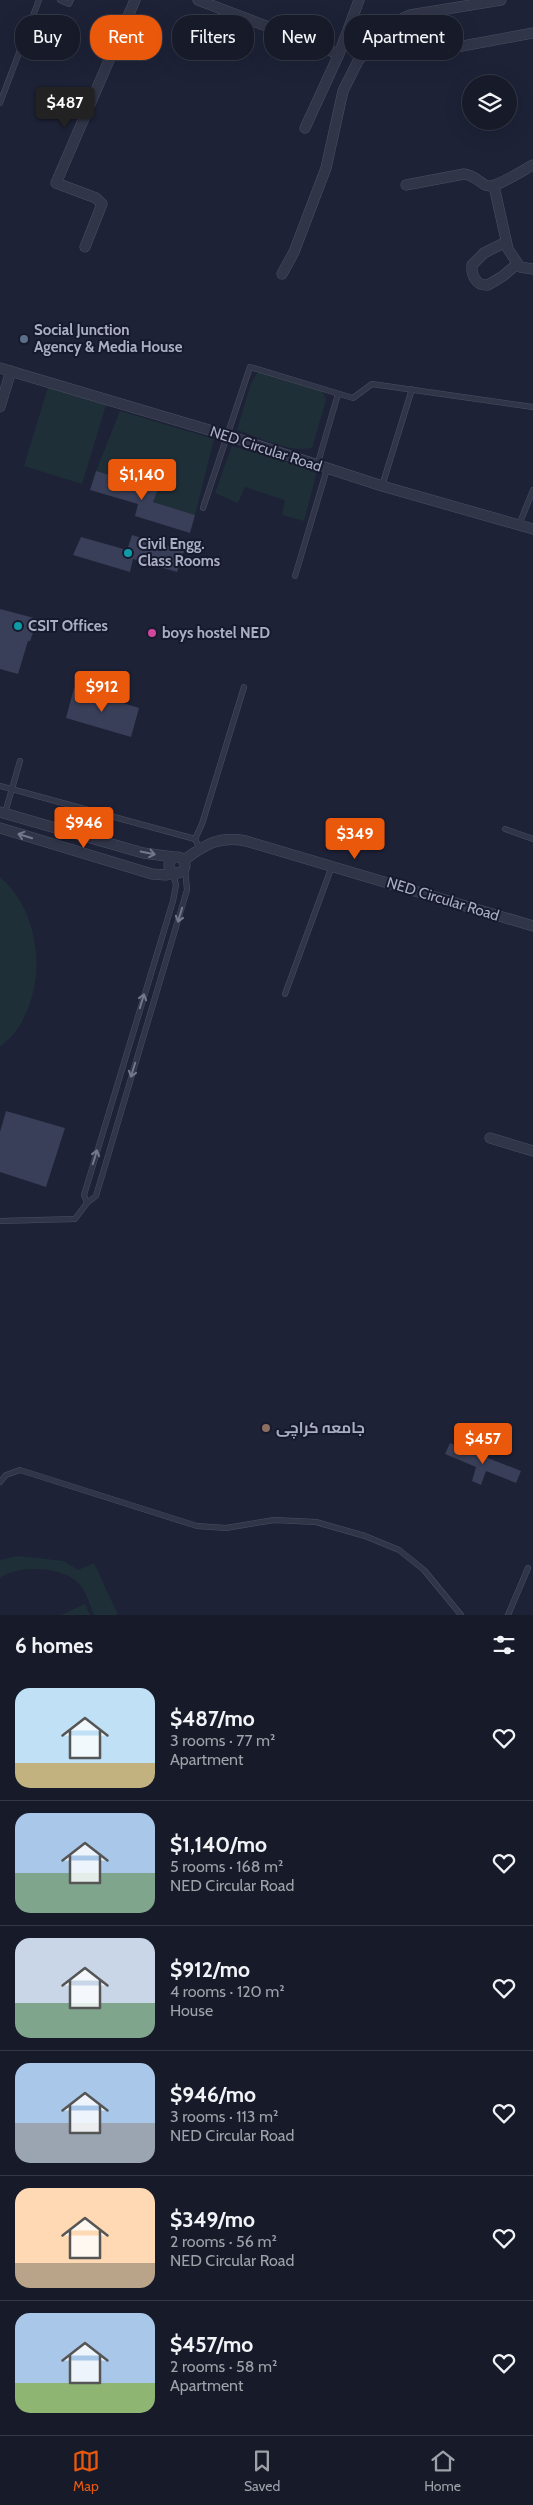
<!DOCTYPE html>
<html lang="en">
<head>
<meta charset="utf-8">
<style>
	:root { --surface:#161a29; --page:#232735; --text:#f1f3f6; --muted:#9ea1a8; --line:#353846; --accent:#ea580c }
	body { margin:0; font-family:Cabin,Cairo,sans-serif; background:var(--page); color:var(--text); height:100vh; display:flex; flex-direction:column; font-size:19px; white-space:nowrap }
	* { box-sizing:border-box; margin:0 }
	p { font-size:16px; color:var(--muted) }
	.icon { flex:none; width:28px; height:28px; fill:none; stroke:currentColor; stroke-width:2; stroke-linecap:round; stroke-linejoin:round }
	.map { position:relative; height:1615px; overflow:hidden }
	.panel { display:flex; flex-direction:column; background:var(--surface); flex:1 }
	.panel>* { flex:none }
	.top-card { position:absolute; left:15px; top:15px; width:504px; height:45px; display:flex; gap:10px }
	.fabs { position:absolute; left:462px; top:75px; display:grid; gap:10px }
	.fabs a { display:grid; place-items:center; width:55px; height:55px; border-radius:50%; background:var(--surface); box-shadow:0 5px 20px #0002,0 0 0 1px var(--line); font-size:25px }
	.price { position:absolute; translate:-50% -42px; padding:0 11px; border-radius:5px; background:var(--accent); color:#fff; font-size:16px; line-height:32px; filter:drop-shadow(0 1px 2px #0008) }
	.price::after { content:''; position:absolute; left:50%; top:30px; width:15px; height:11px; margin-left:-8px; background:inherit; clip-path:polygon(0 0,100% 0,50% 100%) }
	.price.current { background:#222; color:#fff }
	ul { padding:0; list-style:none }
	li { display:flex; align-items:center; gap:15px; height:125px; padding:0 15px }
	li+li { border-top:1px solid var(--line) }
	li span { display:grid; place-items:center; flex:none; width:140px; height:100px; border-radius:15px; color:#555 }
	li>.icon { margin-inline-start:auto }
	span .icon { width:60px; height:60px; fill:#fffc; stroke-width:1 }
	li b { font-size:21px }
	h2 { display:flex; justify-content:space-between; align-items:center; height:60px; padding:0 15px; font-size:21px }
	.tag { padding:0 18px; border-radius:20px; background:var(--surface); box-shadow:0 5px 20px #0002,0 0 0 1px var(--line); font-size:18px; line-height:45px }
	.tag.current { background:var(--accent); color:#fff }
	.menu { display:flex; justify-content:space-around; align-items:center; height:70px; border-top:1px solid var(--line); background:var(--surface); font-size:14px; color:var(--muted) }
	.menu a { display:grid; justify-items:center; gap:2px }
	.menu .current { color:var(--accent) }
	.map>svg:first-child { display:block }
	.green { fill:#1f2f38 }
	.building { fill:#393f58 }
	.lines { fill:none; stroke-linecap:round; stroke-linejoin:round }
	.lane-casing { stroke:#4b4f63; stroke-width:6 }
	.street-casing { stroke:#4b4f63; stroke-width:11 }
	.lane { stroke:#313548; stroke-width:5 }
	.street { stroke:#313548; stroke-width:10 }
	.oneway { stroke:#74788d }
	.service-dot { fill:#5c6f8a; stroke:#171a2c; stroke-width:2 }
	.culture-dot { fill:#0f9aa8; stroke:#171a2c; stroke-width:2 }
	.hotel-dot { fill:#d1479c; stroke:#171a2c; stroke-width:2 }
	.education-dot { fill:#8d6e63; stroke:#171a2c; stroke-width:2 }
	.labels { text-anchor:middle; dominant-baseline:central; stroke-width:4; stroke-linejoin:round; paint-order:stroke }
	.poi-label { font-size:15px; font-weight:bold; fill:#aaaec5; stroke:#171a2c; text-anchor:start }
	.street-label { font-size:15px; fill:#aaaec5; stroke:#171a2c }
</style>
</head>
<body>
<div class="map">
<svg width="533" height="1615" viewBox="0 0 533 1615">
	<rect width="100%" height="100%" fill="#1d2237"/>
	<path class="green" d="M259,370L321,388L326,400L312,448C289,453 259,437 237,430L251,383Z
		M48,387L106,405L82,484L24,466Z
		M120,411L214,439L195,515L153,502L157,489L96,471Z
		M232,446L317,471L304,521L282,515L285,500L245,487L238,503L215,493Z
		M0,877C42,913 48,986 16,1031C12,1037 5,1042 0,1047Z
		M18,1556L64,1561L78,1570L94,1563L118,1615H94C90,1606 87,1594 81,1586C66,1566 19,1564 0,1578V1560Z
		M85,1604L90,1615H61Z"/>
	<path class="building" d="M96,471L158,489L153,502L195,515L190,533L135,516L138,504L90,490Z
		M132,535L184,551L177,572L133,559L130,572L73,555L81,537L127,550Z
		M0,609L38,619L30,641H28L18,674L0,669Z
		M74,688L139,708L131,737L66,718Z
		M6,1111L65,1128L46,1187L0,1172V1132Z
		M450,1443L521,1471L516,1483L486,1471L481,1485L472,1481L476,1467L445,1454Z"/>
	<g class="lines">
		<defs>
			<path id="lane" d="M60,0L69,4L71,0
				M0,103L39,0
				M317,466L338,394
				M382,486L412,389
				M203,508L250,367L353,398L372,384L533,407
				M519,525L533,490
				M295,576L327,469
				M0,786L195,839
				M5,813L20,761
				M505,829L533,839
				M200,849L195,839L202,824L244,687
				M285,994L332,866
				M87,1203L84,1195L173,901L176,885L173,873
				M0,1221L75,1219L87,1203L96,1196L187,890L185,867
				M0,1482L6,1475L20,1470L197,1526L226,1528L274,1520L316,1522L365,1536L399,1550L424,1570L461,1615
				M508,1615L528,1568"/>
			<path id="street" d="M198,0L339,54
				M424,53L533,33
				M305,128L339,54L359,0
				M406,185L464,174C474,175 476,180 485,185C494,190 523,170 533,165
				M494,186L508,249L520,267L533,269
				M506,242L484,253L472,265C471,275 476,286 488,285L503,276L517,264
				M85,247L102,204L96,198L56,183L135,0
				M282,274L294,252L326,168L343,91L358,61L376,39L393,23L410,15L501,0
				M0,368L226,435L382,486L533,529
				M0,407L11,371
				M0,812L143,853L174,857
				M0,828L152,874L166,875L173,873
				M169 865a8 8 0 1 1 16 0a8 8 0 1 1-16 0Z
				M184,860C206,844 218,836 246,841L533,926
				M490,1138L533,1151"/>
		</defs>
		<use href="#lane" class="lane-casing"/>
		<use href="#street" class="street-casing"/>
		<use href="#lane" class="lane"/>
		<use href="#street" class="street"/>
	</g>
	<defs><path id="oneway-shaft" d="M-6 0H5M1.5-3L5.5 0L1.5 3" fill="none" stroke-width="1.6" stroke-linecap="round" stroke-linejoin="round" transform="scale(1.25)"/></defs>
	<g class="oneway">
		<use href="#oneway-shaft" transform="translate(25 836) rotate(-163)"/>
		<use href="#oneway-shaft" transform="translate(148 853) rotate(11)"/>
		<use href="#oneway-shaft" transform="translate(180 915) rotate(107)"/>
		<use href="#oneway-shaft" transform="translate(142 1001) rotate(-73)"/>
		<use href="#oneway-shaft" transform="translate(133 1070) rotate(107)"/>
		<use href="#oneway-shaft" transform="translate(95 1157) rotate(-73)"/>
	</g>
	<circle class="service-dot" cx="24" cy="339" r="5"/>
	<g class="culture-dot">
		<circle cx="128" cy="553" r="5"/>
		<circle cx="18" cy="626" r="5"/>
	</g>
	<circle class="hotel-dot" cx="152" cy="633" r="5"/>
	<circle class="education-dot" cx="266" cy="1428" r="5"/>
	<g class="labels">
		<g class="poi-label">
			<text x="34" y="330">Social Junction<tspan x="34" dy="17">Agency &amp; Media House</tspan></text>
			<text x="138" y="544">Civil Engg.<tspan x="138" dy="17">Class Rooms</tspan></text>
			<text x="28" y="626">CSIT Offices</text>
			<text x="162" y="633">boys hostel NED</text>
			<text x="276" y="1428">جامعہ کراچی</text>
		</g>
		<g class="street-label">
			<text transform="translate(266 449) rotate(18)">NED Circular Road</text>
			<text transform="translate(443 899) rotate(17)">NED Circular Road</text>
		</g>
	</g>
</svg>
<div class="fabs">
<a><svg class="icon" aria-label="layers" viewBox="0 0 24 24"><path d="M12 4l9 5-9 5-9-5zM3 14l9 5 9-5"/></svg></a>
</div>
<b class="price current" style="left:65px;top:129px">$487</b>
<b class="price" style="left:142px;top:501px">$1,140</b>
<b class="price" style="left:102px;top:713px">$912</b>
<b class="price" style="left:84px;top:849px">$946</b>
<b class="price" style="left:355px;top:860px">$349</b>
<b class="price" style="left:483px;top:1465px">$457</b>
<div class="top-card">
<a class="tag">Buy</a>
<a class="tag current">Rent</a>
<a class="tag">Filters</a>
<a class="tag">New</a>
<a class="tag">Apartment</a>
</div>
</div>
<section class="panel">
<h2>6 homes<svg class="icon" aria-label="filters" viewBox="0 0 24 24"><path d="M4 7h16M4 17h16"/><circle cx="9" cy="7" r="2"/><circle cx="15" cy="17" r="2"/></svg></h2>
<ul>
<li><span style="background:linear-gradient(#bfe0f5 75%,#c2b280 0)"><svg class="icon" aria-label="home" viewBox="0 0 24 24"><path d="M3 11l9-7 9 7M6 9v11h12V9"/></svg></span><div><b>$487/mo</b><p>3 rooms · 77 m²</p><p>Apartment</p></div><svg class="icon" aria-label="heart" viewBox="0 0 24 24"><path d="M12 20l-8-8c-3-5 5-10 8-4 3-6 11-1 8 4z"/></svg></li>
<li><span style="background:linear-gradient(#a9c7e8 60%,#7fa58c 0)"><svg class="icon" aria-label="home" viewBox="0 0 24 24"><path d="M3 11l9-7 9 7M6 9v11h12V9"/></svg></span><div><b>$1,140/mo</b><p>5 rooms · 168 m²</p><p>NED Circular Road</p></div><svg class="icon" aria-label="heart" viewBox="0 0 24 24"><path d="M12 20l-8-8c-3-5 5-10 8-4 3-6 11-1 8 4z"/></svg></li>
<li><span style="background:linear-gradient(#c9d6e8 65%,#7fa58c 0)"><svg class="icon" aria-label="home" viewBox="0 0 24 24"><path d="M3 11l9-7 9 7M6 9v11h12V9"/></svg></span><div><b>$912/mo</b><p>4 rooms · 120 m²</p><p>House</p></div><svg class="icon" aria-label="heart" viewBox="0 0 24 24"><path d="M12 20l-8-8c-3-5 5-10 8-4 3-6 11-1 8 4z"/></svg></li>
<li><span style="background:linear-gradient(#a9c7e8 60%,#9aa5b1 0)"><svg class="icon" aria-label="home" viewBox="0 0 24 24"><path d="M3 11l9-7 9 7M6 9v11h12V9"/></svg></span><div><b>$946/mo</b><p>3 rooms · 113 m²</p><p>NED Circular Road</p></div><svg class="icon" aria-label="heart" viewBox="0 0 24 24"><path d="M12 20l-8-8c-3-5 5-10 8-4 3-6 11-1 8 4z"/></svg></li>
<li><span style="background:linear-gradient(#ffd9b3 75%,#b9a48a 0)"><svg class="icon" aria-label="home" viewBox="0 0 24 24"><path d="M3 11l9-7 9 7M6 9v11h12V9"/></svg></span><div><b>$349/mo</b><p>2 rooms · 56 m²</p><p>NED Circular Road</p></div><svg class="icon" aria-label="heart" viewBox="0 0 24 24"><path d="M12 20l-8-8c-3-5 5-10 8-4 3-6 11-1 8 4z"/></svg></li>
<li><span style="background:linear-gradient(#a9c7e8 70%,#8fb573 0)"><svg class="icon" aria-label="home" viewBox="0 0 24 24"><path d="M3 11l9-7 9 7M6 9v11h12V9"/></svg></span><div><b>$457/mo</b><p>2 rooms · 58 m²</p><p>Apartment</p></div><svg class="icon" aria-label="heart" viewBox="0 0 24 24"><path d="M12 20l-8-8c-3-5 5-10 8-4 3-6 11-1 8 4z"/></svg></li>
</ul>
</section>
<nav class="menu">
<a class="current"><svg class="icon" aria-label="map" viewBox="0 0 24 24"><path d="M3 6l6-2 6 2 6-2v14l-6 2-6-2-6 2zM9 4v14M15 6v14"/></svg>Map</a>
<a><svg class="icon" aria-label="saved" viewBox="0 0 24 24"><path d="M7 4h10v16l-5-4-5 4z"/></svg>Saved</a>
<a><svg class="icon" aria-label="home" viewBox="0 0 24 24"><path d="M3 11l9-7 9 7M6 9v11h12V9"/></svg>Home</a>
</nav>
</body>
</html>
